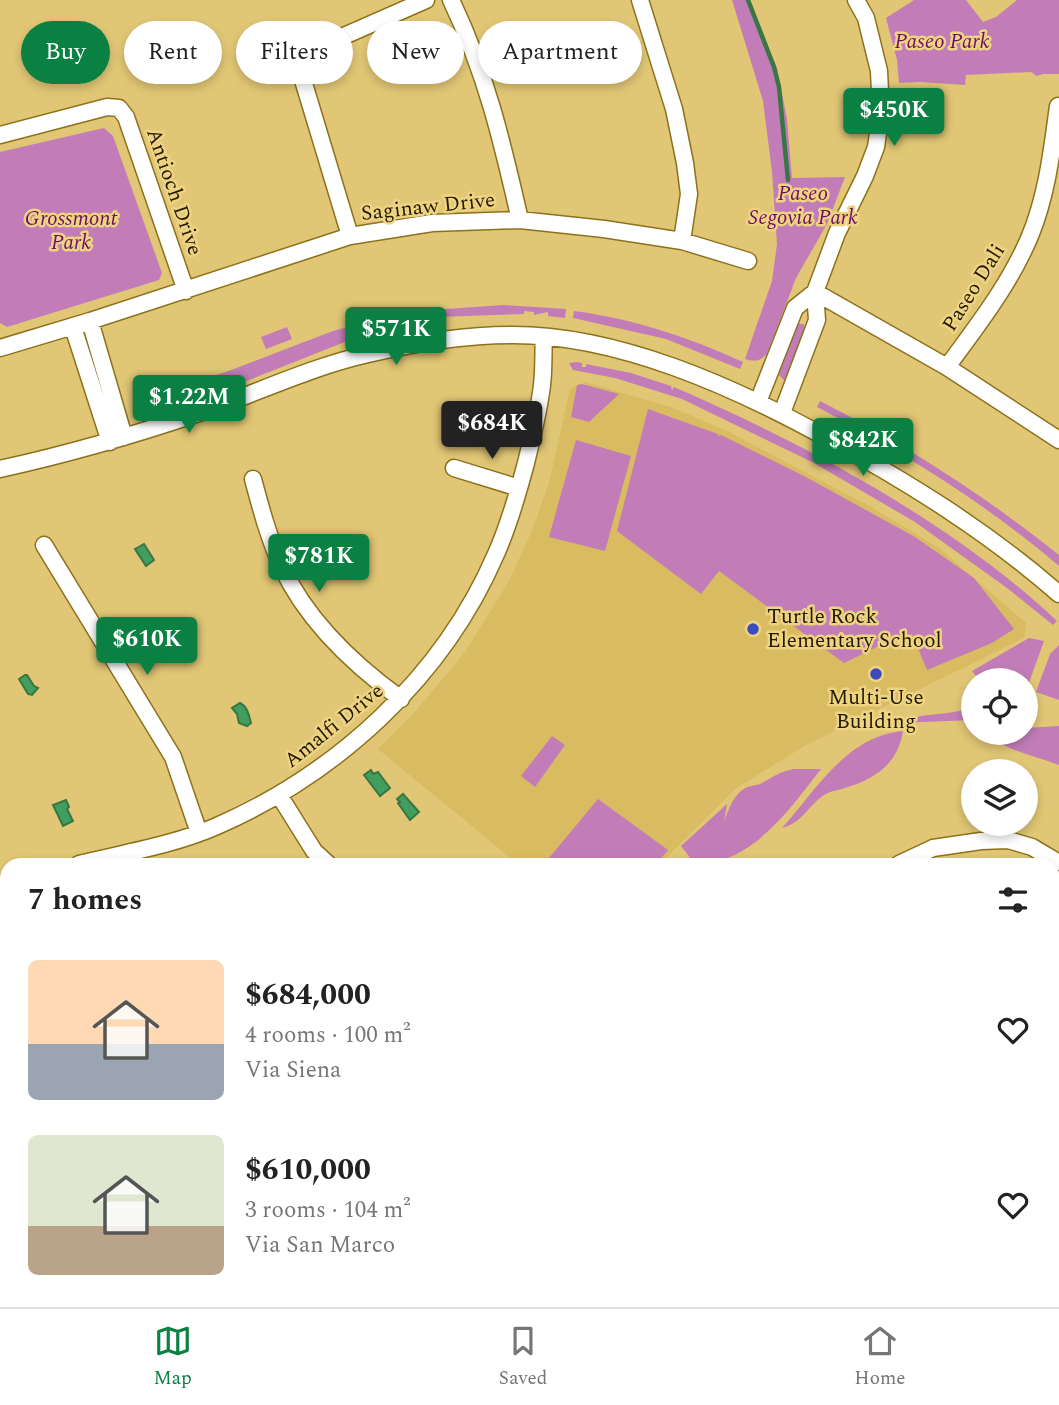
<!DOCTYPE html>
<html lang="en">
<head>
<meta charset="utf-8">
<style>
	:root { --surface:#fff; --page:#f6f6f6; --text:#222; --muted:#767676; --line:#e0e0e0; --accent:#0b8043 }
	body { margin:0; font-family:Spectral,serif; background:var(--page); color:var(--text); height:100vh; display:flex; flex-direction:column; font-size:26px; white-space:nowrap }
	* { box-sizing:border-box; margin:0 }
	p { font-size:23px; color:var(--muted) }
	.icon { flex:none; width:38px; height:38px; fill:none; stroke:currentColor; stroke-width:2; stroke-linecap:round; stroke-linejoin:round }
	.map { position:relative; flex:1; overflow:hidden }
	.details { position:absolute; left:0px; top:858px; width:1060px; height:450px; display:flex; flex-direction:column; background:var(--surface); border-radius:21px 21px 0 0; box-shadow:0 4px 10px #0003 }
	.details>* { flex:none }
	.guide { position:absolute; left:21px; top:21px; width:700px; height:63px; display:flex; gap:14px }
	.controls { position:absolute; left:961px; top:668px; display:grid; gap:14px }
	.controls a { display:grid; place-items:center; width:77px; height:77px; border-radius:50%; background:var(--surface); box-shadow:0 4px 10px #0003; font-size:35px }
	.price { position:absolute; translate:-50% -60px; padding:0 16px; border-radius:7px; background:var(--accent); color:#fff; font-size:23px; line-height:46px; filter:drop-shadow(0 2px 4px #0008) }
	.price::after { content:''; position:absolute; left:50%; top:42px; width:21px; height:16px; margin-left:-10px; background:inherit; clip-path:polygon(0 0,100% 0,50% 100%) }
	.price.current { background:#222; color:#fff }
	ul { padding:0; list-style:none }
	li { display:flex; align-items:center; gap:21px; height:175px; padding:0 28px }
	li span { display:grid; place-items:center; flex:none; width:196px; height:140px; border-radius:10px; color:#555 }
	li>.icon { margin-inline-start:auto }
	span .icon { width:84px; height:84px; fill:#fffc; stroke-width:1 }
	li b { font-size:30px }
	h2 { display:flex; justify-content:space-between; align-items:center; height:84px; padding:0 28px; font-size:30px }
	.pill { padding:0 24px; border-radius:32px; background:var(--surface); box-shadow:0 4px 10px #0003; font-size:24px; line-height:63px }
	.pill.current { background:var(--accent); color:#fff }
	.dock { display:flex; justify-content:space-around; align-items:center; height:98px; border-top:2px solid var(--line); background:var(--surface); font-size:19px; color:var(--muted) }
	.dock a { display:grid; justify-items:center; gap:4px }
	.dock .current { color:var(--accent) }
	.map>svg:first-child { display:block }
	.built { fill:#d9bb61 }
	.green { fill:#c27db9 }
	.water { fill:#419e5f; stroke:#387643; stroke-width:2 }
	.lines { fill:none; stroke-linecap:round; stroke-linejoin:round }
	.stream { stroke:#387643; stroke-width:4.5 }
	.minor-casing { stroke:#8c721c; stroke-width:19 }
	.minor { stroke:#fff; stroke-width:16 }
	.poi-dot { fill:#3b4bbe; stroke:#eed382; stroke-width:2.5 }
	.labels { text-anchor:middle; dominant-baseline:central; stroke-width:5; stroke-linejoin:round; paint-order:stroke }
	.park-label { font-size:21px; font-style:italic; fill:#6d0d67; stroke:#eed382 }
	.street-label { font-size:21px; fill:#231a02; stroke:#eed382 }
	.poi-label { font-size:21px; fill:#231a02; stroke:#eed382; text-anchor:start }
</style>
</head>
<body>
<div class="map">
<svg width="1059" height="1307" viewBox="0 0 1059 1307">
	<rect width="100%" height="100%" fill="#e1c675"/>
	<path class="built" d="M585,382L671,407L729,432L871,507L939,548L1026,623L1024,638L806,745L735,789L660,864H518L378,749L414,713L465,652L509,581L531,533L549,483L570,389Z"/>
	<path class="green" d="M732,0H749L777,68L787,119L792,178L845,177L827,224L796,278L767,354C760,361 755,362 745,359L772,281L777,244L772,172L763,101Z
		M914,0H966L983,22L996,17L1017,0H1059V74H1043L1037,76L1031,72L966,75L965,85L920,82L899,83L897,60L886,18Z
		M104,128L113,136L162,273L159,280L7,327L0,323V152Z
		M503,305L566,309L565,318L548,316V312L534,315V312L524,311V314L437,317L380,328L209,396L150,415L137,413L141,401L234,369L333,331L371,321L418,311Z
		M574,311C634,319 688,337 743,362L740,369L666,339L573,318Z
		M798,324H803L807,330L789,379L784,380L779,375L780,371Z
		M287,327L292,339L266,349L261,337Z
		M577,362L582,363V367H586V364L631,373L671,386L672,390L674,387C808,445 954,524 1057,621L1053,625L1007,588L915,522L814,463L682,399L615,378L573,370L569,363Z
		M582,384L619,394L589,422L571,417L577,385Z
		M820,401C906,445 984,495 1059,555V566C985,503 903,452 817,407Z
		M648,409L718,434V436L721,435L804,476L915,537L974,578L1014,629L992,643L927,670L912,634L898,642L895,638L844,663L719,571L701,594L617,531Z
		M576,440L631,456L605,551L549,537Z
		M1029,638L1044,641L1026,691V681H980L972,671Z
		M1059,645V700L1036,692L1050,654Z
		M973,707V720L897,723C911,713 952,716 973,707Z
		M1059,726V765C1035,756 1009,752 989,735L1026,733V728Z
		M903,731C898,764 875,779 845,788C839,790 830,791 824,795C809,805 802,823 782,828C817,789 847,736 903,731Z
		M552,736L565,745L535,787L521,776Z
		M793,769H821C790,809 751,865 695,864L681,846L727,804L724,822C728,810 734,794 745,788C751,785 757,786 762,783C775,776 777,773 793,769Z
		M598,799L668,850L656,864H544Z"/>
	<path class="water" d="M144,544L154,560L146,566L135,549Z
		M25,675H27L34,686L38,688L32,695L28,694L19,679Z
		M240,703C248,707 249,716 251,723L247,726L239,723L237,714L232,708Z
		M371,770L373,774L378,772L390,788L380,796L364,775Z
		M403,794L419,812L410,820L398,803L400,802L397,799Z
		M66,800L69,807L67,809L73,821L63,826L53,805Z"/>
	<g class="lines">
		<path class="stream" d="M748,0L774,67L779,87L788,180
			M0,1201L7,1205
			M175,1307L187,1300"/>
		<defs>
			<path id="minor" d="M451,0C486,73 502,141 520,220
				M640,0L674,109L685,163L689,194L682,241
				M0,135L107,107L119,108L126,117L186,291
				M350,236L296,57L426,0
				M815,292L947,367L1059,440
				M90,321L124,437
				M73,327L110,442
				M0,348L90,321L350,236L432,223L520,220L604,229L682,241L748,261
				M947,367C977,326 1010,284 1030,236C1047,195 1052,150 1058,106
				M758,402L795,308L815,292
				M782,413L817,320L815,292L837,233L865,176L876,147L881,113L879,71L866,18L856,0
				M454,468L519,488
				M0,469C68,454 134,435 199,413C255,394 310,367 368,354C415,343 462,335 510,335C617,334 734,387 825,437C908,482 987,531 1059,594
				M253,479C261,509 269,539 282,567C307,621 354,665 401,699
				M44,545L173,757L199,833
				M279,795L314,851L328,864
				M79,864C124,853 174,845 217,826C338,773 443,677 496,554C509,525 518,493 526,463C532,438 539,411 542,385C544,369 543,353 544,337
				M899,864L933,848L981,841L1008,840L1032,847L1057,862
				M0,897L7,915
				M1054,1082H1059
				M0,1164L7,1169
				M860,1300C867,1307 878,1307 885,1300
				M412,1307L424,1300
				M767,1307L768,1300
				M963,1307L968,1300"/>
		</defs>
		<use href="#minor" class="minor-casing"/>
		<use href="#minor" class="minor"/>
	</g>
	<g class="poi-dot">
		<circle cx="753" cy="629" r="7"/>
		<circle cx="876" cy="674" r="7"/>
	</g>
	<g class="labels">
		<g class="park-label">
			<text x="942" y="42">Paseo Park</text>
			<text x="803" y="194">Paseo<tspan x="803" dy="24">Segovia Park</tspan></text>
			<text x="71" y="219">Grossmont<tspan x="71" dy="24">Park</tspan></text>
		</g>
		<g class="street-label">
			<text transform="translate(174 192) rotate(71)">Antioch Drive</text>
			<text transform="translate(428 207) rotate(-6)">Saginaw Drive</text>
			<text transform="translate(974 288) rotate(-58)">Paseo Dali</text>
			<text transform="translate(334 726) rotate(-39)">Amalfi Drive</text>
		</g>
		<g class="poi-label">
			<text x="767" y="617">Turtle Rock<tspan x="767" dy="24">Elementary School</tspan></text>
			<text x="876" y="698" text-anchor="middle">Multi-Use<tspan x="876" dy="24">Building</tspan></text>
		</g>
	</g>
</svg>
<div class="controls">
<a><svg class="icon" aria-label="locate" viewBox="0 0 24 24"><circle cx="12" cy="12" r="6"/><path d="M12 2v4M12 18v4M2 12h4M18 12h4"/></svg></a>
<a><svg class="icon" aria-label="layers" viewBox="0 0 24 24"><path d="M12 4l9 5-9 5-9-5zM3 14l9 5 9-5"/></svg></a>
</div>
<b class="price" style="left:894px;top:148px">$450K</b>
<b class="price" style="left:396px;top:367px">$571K</b>
<b class="price" style="left:189px;top:435px">$1.22M</b>
<b class="price current" style="left:492px;top:461px">$684K</b>
<b class="price" style="left:863px;top:478px">$842K</b>
<b class="price" style="left:319px;top:594px">$781K</b>
<b class="price" style="left:147px;top:677px">$610K</b>
<div class="guide">
<a class="pill current">Buy</a>
<a class="pill">Rent</a>
<a class="pill">Filters</a>
<a class="pill">New</a>
<a class="pill">Apartment</a>
</div>
<section class="details">
<h2>7 homes<svg class="icon" aria-label="filters" viewBox="0 0 24 24"><path d="M4 7h16M4 17h16"/><circle cx="9" cy="7" r="2"/><circle cx="15" cy="17" r="2"/></svg></h2>
<ul>
<li><span style="background:linear-gradient(#ffd9b3 60%,#9aa5b1 0)"><svg class="icon" aria-label="home" viewBox="0 0 24 24"><path d="M3 11l9-7 9 7M6 9v11h12V9"/></svg></span><div><b>$684,000</b><p>4 rooms · 100 m²</p><p>Via Siena</p></div><svg class="icon" aria-label="heart" viewBox="0 0 24 24"><path d="M12 20l-8-8c-3-5 5-10 8-4 3-6 11-1 8 4z"/></svg></li>
<li><span style="background:linear-gradient(#dfe7d0 65%,#b9a48a 0)"><svg class="icon" aria-label="home" viewBox="0 0 24 24"><path d="M3 11l9-7 9 7M6 9v11h12V9"/></svg></span><div><b>$610,000</b><p>3 rooms · 104 m²</p><p>Via San Marco</p></div><svg class="icon" aria-label="heart" viewBox="0 0 24 24"><path d="M12 20l-8-8c-3-5 5-10 8-4 3-6 11-1 8 4z"/></svg></li>
</ul>
</section>
</div>
<nav class="dock">
<a class="current"><svg class="icon" aria-label="map" viewBox="0 0 24 24"><path d="M3 6l6-2 6 2 6-2v14l-6 2-6-2-6 2zM9 4v14M15 6v14"/></svg>Map</a>
<a><svg class="icon" aria-label="saved" viewBox="0 0 24 24"><path d="M7 4h10v16l-5-4-5 4z"/></svg>Saved</a>
<a><svg class="icon" aria-label="home" viewBox="0 0 24 24"><path d="M3 11l9-7 9 7M6 9v11h12V9"/></svg>Home</a>
</nav>
</body>
</html>
